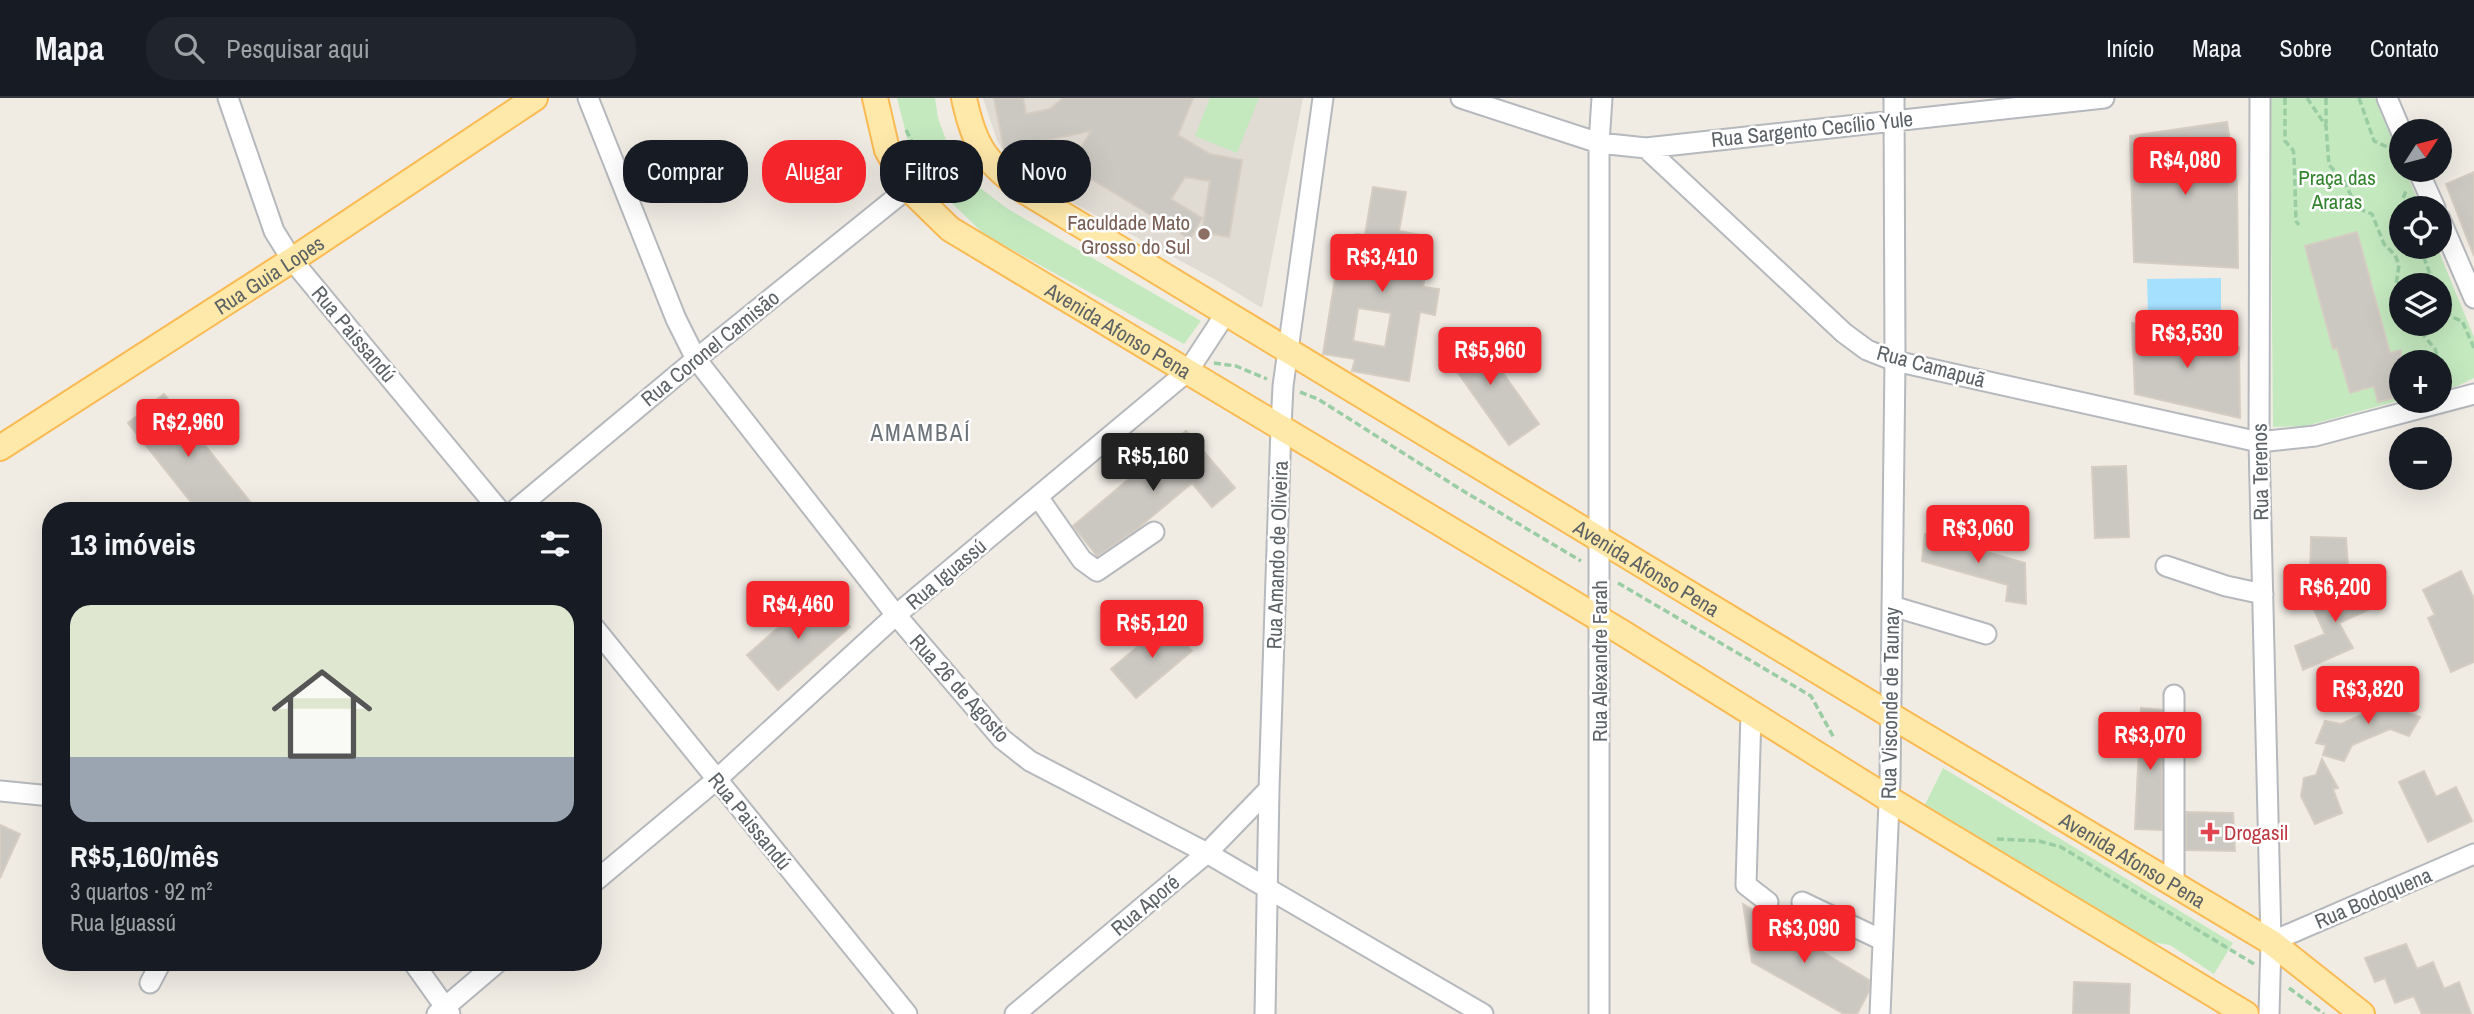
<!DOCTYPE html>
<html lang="pt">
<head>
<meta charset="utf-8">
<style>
	:root { --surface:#171b24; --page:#20242c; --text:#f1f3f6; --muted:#9ea1a6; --line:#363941; --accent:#f5262b }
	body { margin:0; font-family:"Archivo Narrow",sans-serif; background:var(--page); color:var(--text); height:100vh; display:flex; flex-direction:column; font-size:26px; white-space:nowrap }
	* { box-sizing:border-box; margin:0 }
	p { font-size:23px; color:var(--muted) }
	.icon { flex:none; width:38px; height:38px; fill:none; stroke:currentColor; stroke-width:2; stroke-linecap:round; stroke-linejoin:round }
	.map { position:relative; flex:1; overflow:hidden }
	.drawer { position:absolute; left:42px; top:404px; width:560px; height:469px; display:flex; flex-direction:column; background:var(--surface); border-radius:28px; box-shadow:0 7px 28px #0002 }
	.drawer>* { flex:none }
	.guide { position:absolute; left:623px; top:42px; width:665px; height:63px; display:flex; gap:14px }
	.needle { width:46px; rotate:54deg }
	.fabs { position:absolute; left:2389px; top:21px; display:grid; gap:14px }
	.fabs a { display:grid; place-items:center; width:63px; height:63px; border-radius:50%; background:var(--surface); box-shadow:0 7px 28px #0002; font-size:35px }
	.price { position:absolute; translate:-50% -60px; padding:0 16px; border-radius:7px; background:var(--accent); color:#fff; font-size:23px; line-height:46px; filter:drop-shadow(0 2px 4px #0008) }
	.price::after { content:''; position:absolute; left:50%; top:42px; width:21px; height:16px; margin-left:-10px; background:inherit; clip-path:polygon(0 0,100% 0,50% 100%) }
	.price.active { background:#222; color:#fff }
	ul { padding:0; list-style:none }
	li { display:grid; align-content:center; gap:14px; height:371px; padding:0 28px }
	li+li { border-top:2px solid var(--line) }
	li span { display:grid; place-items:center; height:217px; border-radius:21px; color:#555 }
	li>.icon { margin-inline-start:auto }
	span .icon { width:126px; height:126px; fill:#fffc; stroke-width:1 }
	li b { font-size:30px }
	h2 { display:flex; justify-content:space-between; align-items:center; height:84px; padding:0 28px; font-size:30px }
	.tag { padding:0 24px; border-radius:28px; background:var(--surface); box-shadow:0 7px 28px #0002; font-size:24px; line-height:63px }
	.tag.active { background:var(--accent); color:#fff }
	header { display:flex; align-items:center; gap:42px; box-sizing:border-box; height:98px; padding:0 35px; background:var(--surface); border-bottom:2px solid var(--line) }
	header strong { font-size:33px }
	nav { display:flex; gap:38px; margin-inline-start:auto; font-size:24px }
	.search { width:490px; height:63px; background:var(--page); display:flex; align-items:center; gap:18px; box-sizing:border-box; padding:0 24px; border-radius:28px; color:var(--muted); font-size:26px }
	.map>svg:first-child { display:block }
	.education { fill:#e0dbd3 }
	.green { fill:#c4e9bf; fill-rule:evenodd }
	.water { fill:#a5e1ff }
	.building { fill:#cbc7c1; stroke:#d5cdc2; stroke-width:2; fill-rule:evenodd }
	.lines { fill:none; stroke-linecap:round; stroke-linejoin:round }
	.minor-casing { stroke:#b5b8bc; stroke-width:23 }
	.major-casing { stroke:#fbba53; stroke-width:28 }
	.path { stroke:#9acda3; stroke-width:3.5; stroke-dasharray:7 3.5; stroke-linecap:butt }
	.minor { stroke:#fff; stroke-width:19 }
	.major { stroke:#ffe9aa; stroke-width:24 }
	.education-dot { fill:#8d6e63; stroke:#fff; stroke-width:2.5 }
	.health-dot { fill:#e0444e; stroke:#fff; stroke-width:2.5 }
	.labels { text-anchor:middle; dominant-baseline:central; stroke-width:5; stroke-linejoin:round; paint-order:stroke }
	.street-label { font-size:21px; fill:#5c6266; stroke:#fff }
	.park-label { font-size:21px; fill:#33832f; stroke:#fff }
	.education-label { font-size:21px; fill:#785e54; stroke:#fff; text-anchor:end }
	.health-label { font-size:21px; fill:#be3a42; stroke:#fff; text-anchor:start }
	.neighbourhood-label { font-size:23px; letter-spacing:2px; fill:#6d7478; stroke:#fff }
</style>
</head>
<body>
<header>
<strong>Mapa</strong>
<div class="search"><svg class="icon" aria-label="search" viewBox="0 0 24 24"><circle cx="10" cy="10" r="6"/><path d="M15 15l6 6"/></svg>Pesquisar aqui</div>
<nav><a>Início</a><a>Mapa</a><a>Sobre</a><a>Contato</a></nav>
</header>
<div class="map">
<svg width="2474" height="916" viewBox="0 0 2474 916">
	<rect width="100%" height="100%" fill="#f0ece4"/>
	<path class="education" d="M983,0H1303L1262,210L1216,182L1047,91L1009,64L997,42Z"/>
	<path class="green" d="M897,0H935L938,20L952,58L975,86L1008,111L1201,223L1184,246L985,137L935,89L913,63Z
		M1210,0H1259L1237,55L1195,38Z
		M2270,0H2375L2401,63V72H2405L2421,110H2401V149H2437L2474,239V280L2455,289L2440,292V264H2401V302L2306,328L2273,329ZM2401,187H2440V226H2401Z
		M1943,670L2233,845L2214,876L2170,847L2140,842L1923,711Z"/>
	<path class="water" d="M2221,180V213L2148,217L2147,181Z"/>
	<path class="building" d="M994,0H1023L1026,16L1050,11L1063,0H1193L1178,37L1210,56L1242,62L1229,139L1202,134L1210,83L1185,79L1171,101L1202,120L1190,141L1070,68L1091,33L1004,51Z
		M2227,24L2237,86L2238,170L2134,164L2130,38Z
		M2474,74V158L2446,86Z
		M1373,89L1406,94L1399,133L1431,139L1423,189L1439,191L1435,217L1420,214L1409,283L1352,273L1355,261L1323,256L1336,174L1349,176L1356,136L1365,137ZM1358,210L1391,215L1385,249L1353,243Z
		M2357,134L2390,255L2401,252V298L2378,304L2374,288L2350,295L2337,250L2333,251L2305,148Z
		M2132,225L2239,249L2240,320L2135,296Z
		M1472,231L1539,326L1509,347L1442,252Z
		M164,296L252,406L242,413H198L128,325Z
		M1186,333L1235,390L1212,409L1192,385L1137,431L1097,458L1073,428Z
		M2126,368L2129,439L2095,440L2092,369Z
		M1925,436L2025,465L2026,506L2006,503L2008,487L1922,463Z
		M2311,439L2346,440L2349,482H2310Z
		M2461,473L2474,501V564L2451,574L2428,520L2435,517L2423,492Z
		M2367,483L2379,507L2339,525L2353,550L2303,572L2295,548L2325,536L2312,507Z
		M819,494L850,529L778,592L747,557Z
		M1167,524L1192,553L1136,600L1111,571Z
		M2388,595L2413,602L2409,615L2420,619L2409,638L2390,631L2352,647L2344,663L2323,657L2326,647L2316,645L2325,623L2341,626L2380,609Z
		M2141,610L2162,612V732L2135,731Z
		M2322,661L2338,690L2333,691L2342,715L2315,726L2301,698L2304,680L2316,677Z
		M2424,673L2436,699L2456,689L2472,723L2428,744L2399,684Z
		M2186,714L2233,715L2235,753L2186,752Z
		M0,727L20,736L0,780Z
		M1743,806L1869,882V893L1857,916H1844L1752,864Z
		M2406,846L2417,871L2433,864L2444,891L2459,884L2471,916H2422L2414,898L2395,905L2385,880L2375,884L2365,860Z
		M2074,884L2130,886L2129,916H2073Z"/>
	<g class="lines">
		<defs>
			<path id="minor" d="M228,0L274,133L292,162L500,413
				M588,0L676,221L696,261L896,517L1002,641L1030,663L1207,755L1483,916
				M1461,0L1599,45L1646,50L2104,0
				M2260,0L2259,344L2271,844L2269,916
				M2387,0L2401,33
				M1646,50L1844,235L1867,252L1895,263L2259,344L2315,338L2474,296
				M2418,72L2435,110
				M2440,121L2474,200
				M1038,399L1082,462L1097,473L1154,434
				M514,413L696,261L908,90
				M2166,468L2226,488L2263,496
				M1892,508L1986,536
				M593,528L907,916
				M1751,615L1746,787L1768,804
				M0,693L51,698
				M593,785L716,682L896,517L1188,273L1226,215
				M2174,786V597
				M1802,804L1882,842
				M2271,844L2474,756
				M413,864L450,916
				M150,885L161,864
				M437,916L498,864
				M1015,916L1207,755L1269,691
				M1265,916L1269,691L1281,329L1283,288L1323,0
				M1599,916V45L1602,0
				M1880,916L1890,681L1895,263L1894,0"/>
			<g id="major">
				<path id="s1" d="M875,0L887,52L908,90L950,131L1623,535L1889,701L2246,916"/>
				<path id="s2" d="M964,0C975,52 986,63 1026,94L1890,617L2271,844L2362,916"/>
				<path id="s3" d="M0,350L292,162L535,0"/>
			</g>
		</defs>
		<use href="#minor" class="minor-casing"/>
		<use href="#major" class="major-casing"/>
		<path class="path" d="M2285,0V43L2293,52L2294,57L2296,123L2299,127
			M2307,0L2326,28L2329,67L2344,83L2355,106L2362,112L2372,116L2384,146L2395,157L2399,167L2396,187L2401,201
			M2326,0V26
			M2359,0L2374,43L2396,53L2401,63
			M906,32L927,73L949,98
			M2406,110L2403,100L2407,91
			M2420,149L2434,187
			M2440,204L2452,219L2462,223L2474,250
			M2414,226L2435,251L2439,264
			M1214,265L1236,268L1267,281
			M2440,267L2445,286
			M1300,294L1318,301L1460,391L1581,463
			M1618,485L1811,598L1834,640
			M1997,741L2039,743L2061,749L2254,866
			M2289,890L2324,916"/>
		<use href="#minor" class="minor"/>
		<use href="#major" class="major"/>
	</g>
	<circle class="education-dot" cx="1204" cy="136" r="7"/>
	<path class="health-dot" d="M2206.5 723.5h7v7h7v7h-7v7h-7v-7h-7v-7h7z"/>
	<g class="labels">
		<g class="street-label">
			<text transform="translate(1812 31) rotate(-6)">Rua Sargento Cecílio Yule</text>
			<text stroke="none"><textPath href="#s3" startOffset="320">Rua Guia Lopes</textPath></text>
			<text stroke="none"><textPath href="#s1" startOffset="352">Avenida Afonso Pena</textPath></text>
			<text transform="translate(354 236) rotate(50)">Rua Paissandú</text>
			<text transform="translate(710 250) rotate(-39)">Rua Coronel Camisão</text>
			<text transform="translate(1931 268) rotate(15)">Rua Camapuã</text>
			<text transform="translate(2260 374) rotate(-91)">Rua Terenos</text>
			<text transform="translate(1277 457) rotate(-88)">Rua Amando de Oliveira</text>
			<text stroke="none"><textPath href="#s2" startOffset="842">Avenida Afonso Pena</textPath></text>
			<text transform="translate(946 476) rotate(-40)">Rua Iguassú</text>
			<text transform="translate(1599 563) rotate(-90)">Rua Alexandre Farah</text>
			<text transform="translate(960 590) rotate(48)">Rua 26 de Agosto</text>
			<text transform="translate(1890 605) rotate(-89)">Rua Visconde de Taunay</text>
			<text transform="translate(750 723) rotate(51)">Rua Paissandú</text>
			<text stroke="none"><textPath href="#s2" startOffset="1409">Avenida Afonso Pena</textPath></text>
			<text transform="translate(2373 800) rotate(-23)">Rua Bodoquena</text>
			<text transform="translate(1145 807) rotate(-40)">Rua Aporé</text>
		</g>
		<g class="park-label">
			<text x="2337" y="79">Praça das<tspan x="2337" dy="24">Araras</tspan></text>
		</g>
		<g class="education-label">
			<text x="1190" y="124">Faculdade Mato<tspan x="1190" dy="24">Grosso do Sul</tspan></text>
		</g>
		<g class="health-label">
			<text x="2224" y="734">Drogasil</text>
		</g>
		<g class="neighbourhood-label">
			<text x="921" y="334">AMAMBAÍ</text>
		</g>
	</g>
</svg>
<div class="fabs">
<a><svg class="needle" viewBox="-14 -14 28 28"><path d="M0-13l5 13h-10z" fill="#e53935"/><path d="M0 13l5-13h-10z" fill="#9ea1a6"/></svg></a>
<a><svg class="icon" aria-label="locate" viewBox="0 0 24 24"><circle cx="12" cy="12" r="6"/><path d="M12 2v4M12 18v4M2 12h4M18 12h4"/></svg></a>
<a><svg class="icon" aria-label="layers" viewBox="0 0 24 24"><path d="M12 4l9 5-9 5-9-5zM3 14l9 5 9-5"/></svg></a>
<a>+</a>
<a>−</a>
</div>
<b class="price" style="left:2185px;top:99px">R$4,080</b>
<b class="price" style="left:1382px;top:196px">R$3,410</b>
<b class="price" style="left:2187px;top:272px">R$3,530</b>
<b class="price" style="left:1490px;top:289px">R$5,960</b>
<b class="price" style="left:188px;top:361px">R$2,960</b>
<b class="price active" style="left:1153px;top:395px">R$5,160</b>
<b class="price" style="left:1978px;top:467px">R$3,060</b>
<b class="price" style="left:2335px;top:526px">R$6,200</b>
<b class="price" style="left:798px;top:543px">R$4,460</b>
<b class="price" style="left:1152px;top:562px">R$5,120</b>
<b class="price" style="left:2368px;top:628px">R$3,820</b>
<b class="price" style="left:2150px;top:674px">R$3,070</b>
<b class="price" style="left:1804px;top:867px">R$3,090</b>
<div class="guide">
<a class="tag">Comprar</a>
<a class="tag active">Alugar</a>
<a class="tag">Filtros</a>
<a class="tag">Novo</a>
</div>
<section class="drawer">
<h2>13 imóveis<svg class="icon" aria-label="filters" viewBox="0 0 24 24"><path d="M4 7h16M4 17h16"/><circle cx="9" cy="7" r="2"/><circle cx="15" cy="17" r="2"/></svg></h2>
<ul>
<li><span style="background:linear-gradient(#dfe7d0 70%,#9aa5b1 0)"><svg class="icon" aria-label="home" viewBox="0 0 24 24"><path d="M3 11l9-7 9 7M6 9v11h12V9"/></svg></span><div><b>R$5,160/mês</b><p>3 quartos · 92 m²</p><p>Rua Iguassú</p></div></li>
</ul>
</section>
</div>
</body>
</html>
